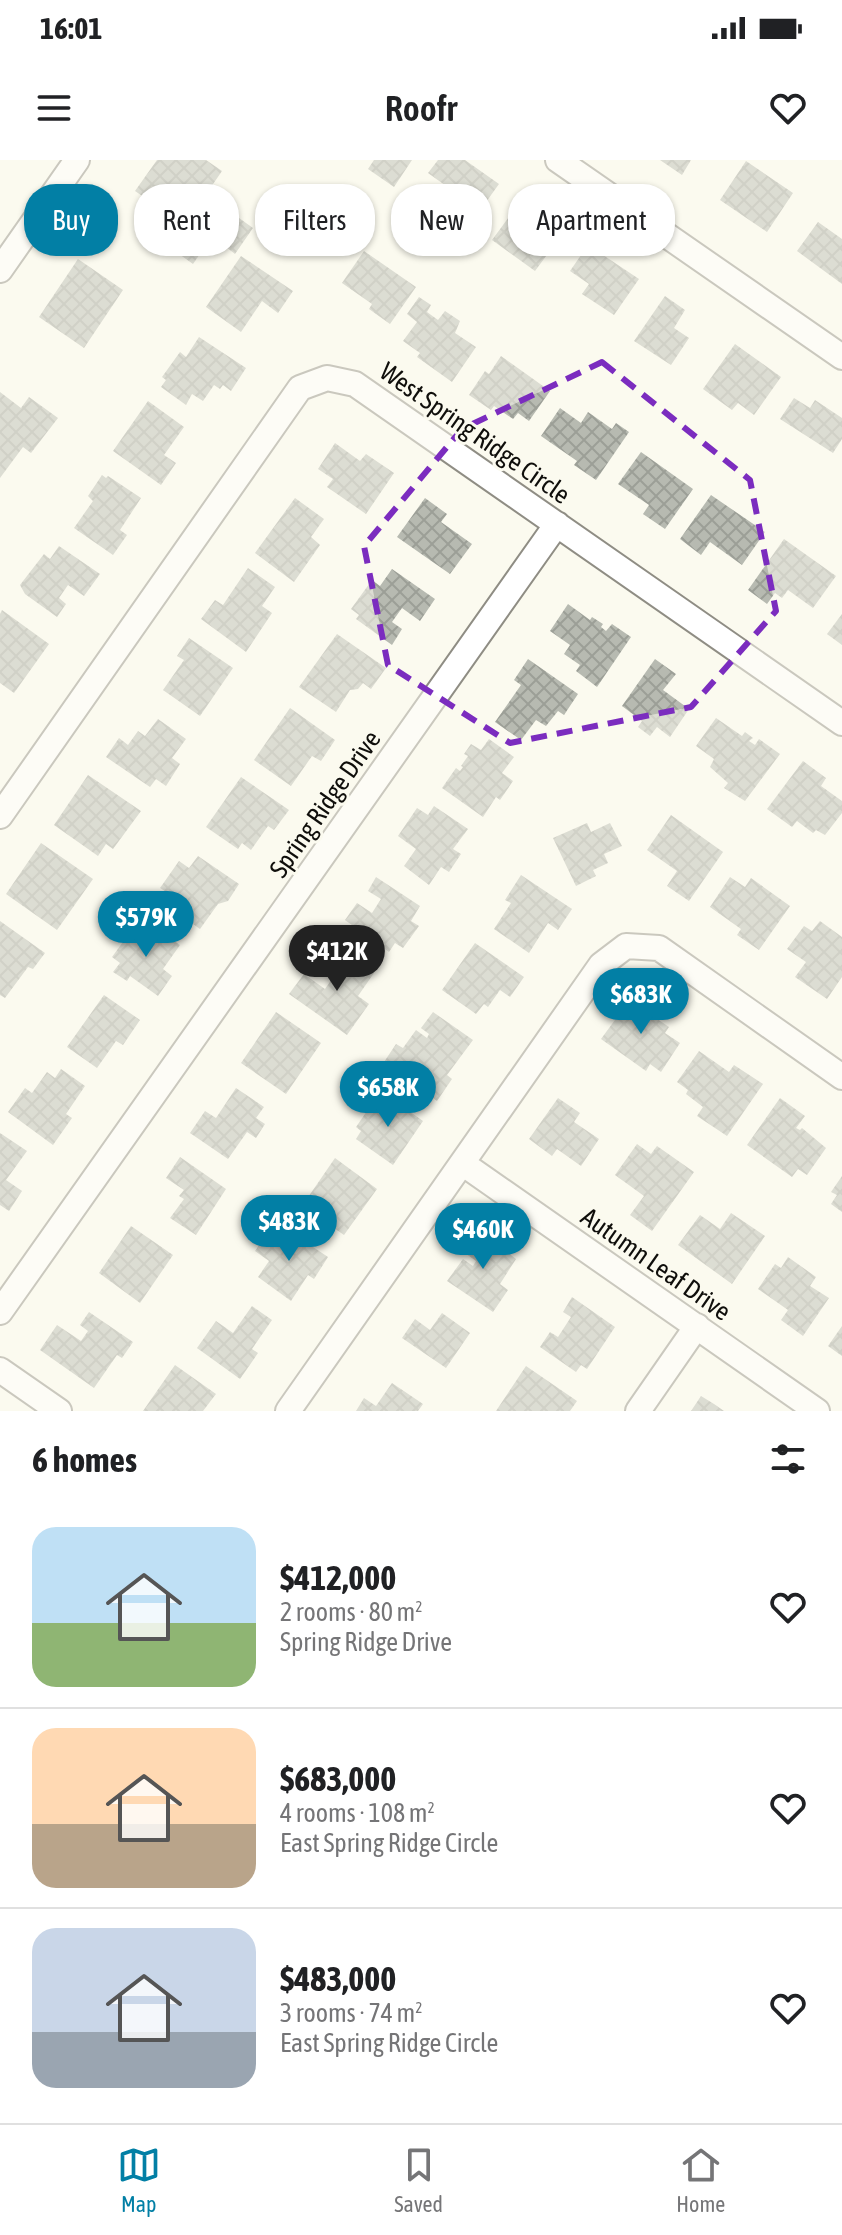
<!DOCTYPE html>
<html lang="en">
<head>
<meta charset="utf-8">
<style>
	:root { --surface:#fff; --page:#f6f6f6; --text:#202124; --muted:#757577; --line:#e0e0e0; --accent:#027fa5 }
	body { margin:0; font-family:"Asap Condensed",sans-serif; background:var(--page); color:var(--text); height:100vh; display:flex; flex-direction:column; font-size:30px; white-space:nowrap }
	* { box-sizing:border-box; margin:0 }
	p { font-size:26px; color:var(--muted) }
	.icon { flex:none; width:44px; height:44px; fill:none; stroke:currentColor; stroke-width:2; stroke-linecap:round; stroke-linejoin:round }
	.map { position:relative; height:1251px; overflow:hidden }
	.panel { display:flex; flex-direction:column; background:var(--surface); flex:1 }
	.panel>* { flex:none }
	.top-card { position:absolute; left:24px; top:24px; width:794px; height:72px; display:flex; gap:16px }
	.price { position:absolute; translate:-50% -68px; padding:0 18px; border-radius:28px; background:var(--accent); color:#fff; font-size:26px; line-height:52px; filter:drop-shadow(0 2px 4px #0008) }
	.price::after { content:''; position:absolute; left:50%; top:48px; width:24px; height:18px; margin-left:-12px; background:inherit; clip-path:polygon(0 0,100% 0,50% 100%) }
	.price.selected { background:#222; color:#fff }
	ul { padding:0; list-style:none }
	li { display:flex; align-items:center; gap:24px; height:200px; padding:0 32px }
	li+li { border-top:2px solid var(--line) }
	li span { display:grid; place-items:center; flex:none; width:224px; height:160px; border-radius:24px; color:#555 }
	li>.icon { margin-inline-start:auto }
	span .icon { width:96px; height:96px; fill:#fffc; stroke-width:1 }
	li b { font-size:34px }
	h2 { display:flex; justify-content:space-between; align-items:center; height:96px; padding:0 32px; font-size:34px }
	.tag { padding:0 28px; border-radius:32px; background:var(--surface); box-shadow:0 2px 6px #0004; font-size:28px; line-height:72px }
	.tag.selected { background:var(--accent); color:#fff }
	.status { display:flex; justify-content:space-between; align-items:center; height:56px; padding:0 40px; background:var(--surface); direction:ltr }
	.status svg { height:22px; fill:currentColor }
	header { display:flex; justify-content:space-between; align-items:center; height:104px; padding:0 32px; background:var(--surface); font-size:36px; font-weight:600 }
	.tab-bar { display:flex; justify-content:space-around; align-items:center; height:112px; border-top:2px solid var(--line); background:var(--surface); font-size:22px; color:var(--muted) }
	.tab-bar a { display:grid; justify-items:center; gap:4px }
	.tab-bar .selected { color:var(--accent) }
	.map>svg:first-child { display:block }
	.building { fill:url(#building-cross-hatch) }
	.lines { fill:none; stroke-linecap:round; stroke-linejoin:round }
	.minor-casing { stroke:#8f8d84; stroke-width:28 }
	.minor { stroke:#fff; stroke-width:24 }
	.marked { fill:none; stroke:#7b2cbf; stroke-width:6; stroke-dasharray:16 10; stroke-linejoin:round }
	.labels { text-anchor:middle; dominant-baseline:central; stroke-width:6; stroke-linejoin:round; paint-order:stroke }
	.street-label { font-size:26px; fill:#0f0e0b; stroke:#fbfaef }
</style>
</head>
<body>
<div class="status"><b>16:01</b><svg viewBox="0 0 49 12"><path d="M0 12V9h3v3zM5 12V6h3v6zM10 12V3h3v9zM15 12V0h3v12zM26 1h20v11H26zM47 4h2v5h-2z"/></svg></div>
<header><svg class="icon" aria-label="menu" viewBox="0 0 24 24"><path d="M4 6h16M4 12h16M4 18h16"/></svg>Roofr<svg class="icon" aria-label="heart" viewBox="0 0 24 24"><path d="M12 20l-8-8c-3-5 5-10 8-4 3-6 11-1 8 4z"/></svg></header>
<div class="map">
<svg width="842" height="1251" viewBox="0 0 842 1251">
	<defs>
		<pattern id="building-cross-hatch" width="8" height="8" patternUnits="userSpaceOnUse" patternTransform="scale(2)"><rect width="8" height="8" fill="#b7bab1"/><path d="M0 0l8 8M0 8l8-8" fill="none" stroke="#9c9f97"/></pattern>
	</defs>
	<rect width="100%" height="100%" fill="#fbfaef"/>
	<path class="building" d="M157,0H206L222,11L185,65L135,31Z
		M374,0H412L394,27L368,9Z
		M438,0H465L499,24L473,60L442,38L449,28L428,13Z
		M660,0H691L682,15Z
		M746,1L793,33L767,72L720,40Z
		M523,38L549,57L541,68L558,80L535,111L492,80Z
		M193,57L215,72L193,104L172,89Z
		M239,58L253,68L235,94L221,83Z
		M818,62L842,79V124L797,91Z
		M588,85L639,119L614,155L582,134L589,124L570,111Z
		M364,91L416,127L390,164L369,149L372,144L342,123Z
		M241,96L293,131L278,153L262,141L241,172L206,147Z
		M78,99L123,130L84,188L39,157Z
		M665,136L685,150L674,168L689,178L671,205L634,181Z
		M419,137L431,145L427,152L438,160L445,151L460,161L455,173L476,187L452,222L417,197L420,193L403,181L417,162L407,154Z
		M199,177L246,208L231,231L223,225L220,229L214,225L203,241L192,234L186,245L161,227L166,220L162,217L180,192L186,197Z
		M735,184L781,217L754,255L738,243L732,250L703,229Z
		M501,196L550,231L529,261L518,253L513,259L494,246L491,250L469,235L485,211L489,214Z
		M0,232L21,248L29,237L58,258L31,293L23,287L0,318Z
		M794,238L810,248L815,240L842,258V279L833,293L780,259Z
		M148,241L184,267L164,295L176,303L161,325L113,291Z
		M560,248L581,263L588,252L612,269L616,263L629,272L596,320L574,305L577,301L541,276Z
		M335,283L360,301L366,294L394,313L366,354L327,327L333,319L318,309Z
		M641,292L693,329L665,369L643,354L649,345L618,324Z
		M102,315L106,318L108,316L141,338L120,370L127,375L113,395L74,368L93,341L88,336Z
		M711,335L765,372L742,405L710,382L701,395L680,379Z
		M295,338L324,359L311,377L320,385L294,422L255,393Z
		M425,338L447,354L441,362L472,384L450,414L397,377Z
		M784,379L836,416L813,448L788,430L782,438L775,433L767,444L748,430Z
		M59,386L100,414L84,436L68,425L59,438L66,444L57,457L25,434L20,425L44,394L50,399Z
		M248,408L275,427L262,446L272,453L246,492L201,459L215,440L223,445Z
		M392,409L435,439L420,461L402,448L392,462L402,469L392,485L356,459L359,455L351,449L372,420L380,426Z
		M568,444L590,460L592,457L603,464L601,467L606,471L612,464L631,477L597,527L576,511L580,505L564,494L570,485L550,471Z
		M2,450L49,484L14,533L0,523V454Z
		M842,454V485L827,474Z
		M337,474L386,508L371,529L363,523L358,529L350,530L336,552L299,527Z
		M189,478L233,508L200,556L163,530L184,500L177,496Z
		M528,499L578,534L564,555L558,551L546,566L536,560L521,580L495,562L521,525L514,520Z
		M655,499L676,514L663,530L689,549L670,577L657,567L650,576L638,567L642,561L622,546Z
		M290,548L335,580L321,601L312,596L291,626L254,600Z
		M716,558L742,576L745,572L753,578L749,581L755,585L759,579L780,594L745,641L724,628L728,623L710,607L714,599L696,586Z
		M158,559L186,579L172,598L180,604L166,626L156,619L150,627L106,597L119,578L128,585L138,571L145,576Z
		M489,579L514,597L502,613L513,621L500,640L496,637L483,657L442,628L456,608L460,611L463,607L461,606L468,596L464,594L471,584L481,590Z
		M803,601L826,618L821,626L842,641V653L825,675L816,670L813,673L797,661L792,667L767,649Z
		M88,615L141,651L113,689L106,684L98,696L54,665Z
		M241,617L289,650L274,670L268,666L251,690L242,683L238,689L206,667Z
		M434,646L468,669L453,689L461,694L449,712L441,707L429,725L404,706L416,689L398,676L417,648L428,655Z
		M671,655L723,692L689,741L667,726L677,711L647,690Z
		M587,663L591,672L610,663L622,686L604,694L608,703L593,710L596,716L576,726L553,678Z
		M41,683L93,719L57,770L6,734Z
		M198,696L239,724L228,741L218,744L200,769L162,742L168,733L160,728L179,701L189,708Z
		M521,715L572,749L558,770L548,763L529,793L494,769L511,743L505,740Z
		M376,717L420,746L411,761L419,766L403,788L395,783L389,792L345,760L357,743L372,753L381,739L368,731Z
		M730,717L745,727L751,718L790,746L759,790L737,775L741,769L710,747Z
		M0,761L45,793L33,809L28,807L5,838L0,835Z
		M820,761L842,777V817L827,839L795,817L806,802L787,789L804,766L812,771Z
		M148,763L180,785L163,809L172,816L158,836L130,816L127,821L113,812L120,803L112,797L128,775L135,780Z
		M475,783L524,817L510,837L500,830L488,847L484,844L476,854L442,830Z
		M347,793L374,813L358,836L369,844L347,875L289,834L304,814L325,829L332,819L322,813L332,800L339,805Z
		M634,834L655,848L650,854L669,867L665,873L680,883L661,912L650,904L646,911L601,879Z
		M104,835L140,860L123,885L116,881L97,908L67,887Z
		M276,852L321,883L286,934L241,903Z
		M433,852L473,880L447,915L452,919L437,941L384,902L396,884L403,888L416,870L427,878L429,874L421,868Z
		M699,891L729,912L734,905L763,924L727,976L697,956L703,947L686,934L688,930L677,922Z
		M61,909L85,926L66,954L72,958L53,985L8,952L25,928L32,933L47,912L55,918Z
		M236,928L264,947L256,958L265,964L256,978L247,972L228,999L190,973L205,951L216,958Z
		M388,936L423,961L393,1005L356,979L361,971L356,967L376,938L383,943Z
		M558,938L580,953L574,962L599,979L581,1006L557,989L552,996L529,979Z
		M780,938L805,956L796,968L800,970L802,968L826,988L807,1015L798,1009L792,1017L747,985Z
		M0,973L27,991L6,1020L22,1031L9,1051L0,1045Z
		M637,984L651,994L657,986L694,1012L652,1071L630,1055L644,1036L615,1015Z
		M180,997L226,1029L196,1075L170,1058L184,1039L179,1036L184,1030L166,1018Z
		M335,998L377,1029L344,1075L302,1046Z
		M842,1016V1052L831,1044L837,1035L831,1032Z
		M731,1053L765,1076L732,1124L678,1085L700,1055L720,1069Z
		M131,1066L173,1095L140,1143L99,1113Z
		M477,1068L516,1099L500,1124L508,1130L493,1152L447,1121L463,1099L473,1106L476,1101L462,1091Z
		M289,1071L328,1097L314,1119L308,1115L291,1141L258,1117L269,1101L255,1091L267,1074L281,1084Z
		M788,1097L816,1117L810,1126L829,1138L803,1176L781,1160L788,1150L758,1129L775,1104L781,1108Z
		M572,1137L615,1167L587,1209L581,1205L576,1212L540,1187L550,1172L558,1177L571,1157L563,1152Z
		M252,1146L272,1160L252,1189L258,1193L240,1219L197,1188L216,1161L233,1173Z
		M89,1152L133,1182L122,1198L117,1195L94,1228L40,1190L57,1165L81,1181L88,1171L80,1165Z
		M442,1153L470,1173L446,1208L402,1178L415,1159L430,1170Z
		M842,1166V1196L828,1186Z
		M175,1205L216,1234L203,1251H143Z
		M526,1206L577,1241L570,1251H496Z
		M392,1223L423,1244L418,1251H356L364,1238L376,1246Z
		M701,1236L714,1244L724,1251H691Z"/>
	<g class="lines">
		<defs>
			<path id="minor" d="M558,0L842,197
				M0,110L77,0
				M0,656L300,228L327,218L355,224L842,563
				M462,1003L817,1251
				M0,1152L557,364
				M0,1210L59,1251
				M288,1251L601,805L626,786L659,788L842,917
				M638,1251L697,1166"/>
		</defs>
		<use href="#minor" class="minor-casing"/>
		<use href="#minor" class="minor"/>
	</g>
	<path d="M0 0H842V1251H0ZM602,202L750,320L776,451L691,547L510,583L388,505L364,386L462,269Z" fill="#fbfaef" fill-opacity=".55" fill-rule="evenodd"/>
	<path class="marked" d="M602,202L750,320L776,451L691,547L510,583L388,505L364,386L462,269Z"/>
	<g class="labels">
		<g class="street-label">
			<text transform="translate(475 273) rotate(35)">West Spring Ridge Circle</text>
			<text transform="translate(325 644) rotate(-55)">Spring Ridge Drive</text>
			<text transform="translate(656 1104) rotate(35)">Autumn Leaf Drive</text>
		</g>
	</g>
</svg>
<b class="price" style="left:146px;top:799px">$579K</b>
<b class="price selected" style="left:337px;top:833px">$412K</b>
<b class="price" style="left:641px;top:876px">$683K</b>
<b class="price" style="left:388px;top:969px">$658K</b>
<b class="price" style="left:289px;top:1103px">$483K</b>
<b class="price" style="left:483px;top:1111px">$460K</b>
<div class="top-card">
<a class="tag selected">Buy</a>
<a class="tag">Rent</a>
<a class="tag">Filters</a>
<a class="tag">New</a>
<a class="tag">Apartment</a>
</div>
</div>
<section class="panel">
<h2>6 homes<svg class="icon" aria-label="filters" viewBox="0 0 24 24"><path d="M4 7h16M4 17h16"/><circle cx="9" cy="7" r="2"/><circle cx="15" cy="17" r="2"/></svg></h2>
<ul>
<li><span style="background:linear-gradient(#bfe0f5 60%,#8fb573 0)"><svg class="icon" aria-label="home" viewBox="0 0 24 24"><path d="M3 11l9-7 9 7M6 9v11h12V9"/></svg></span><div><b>$412,000</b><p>2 rooms · 80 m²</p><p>Spring Ridge Drive</p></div><svg class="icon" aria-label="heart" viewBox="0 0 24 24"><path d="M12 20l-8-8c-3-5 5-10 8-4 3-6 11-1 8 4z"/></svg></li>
<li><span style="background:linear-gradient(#ffd9b3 60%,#b9a48a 0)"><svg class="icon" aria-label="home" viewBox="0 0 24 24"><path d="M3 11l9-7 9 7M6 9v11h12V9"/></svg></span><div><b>$683,000</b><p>4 rooms · 108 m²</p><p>East Spring Ridge Circle</p></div><svg class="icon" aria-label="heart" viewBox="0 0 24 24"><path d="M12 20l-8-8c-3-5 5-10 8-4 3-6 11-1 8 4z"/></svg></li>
<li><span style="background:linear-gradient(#c9d6e8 65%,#9aa5b1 0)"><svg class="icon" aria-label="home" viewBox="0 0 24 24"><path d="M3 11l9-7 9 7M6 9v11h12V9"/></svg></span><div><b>$483,000</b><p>3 rooms · 74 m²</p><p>East Spring Ridge Circle</p></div><svg class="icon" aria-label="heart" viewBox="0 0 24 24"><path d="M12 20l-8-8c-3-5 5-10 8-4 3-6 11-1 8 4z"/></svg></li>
</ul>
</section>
<nav class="tab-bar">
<a class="selected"><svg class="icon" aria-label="map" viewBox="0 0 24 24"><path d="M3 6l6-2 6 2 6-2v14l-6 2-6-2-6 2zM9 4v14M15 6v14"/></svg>Map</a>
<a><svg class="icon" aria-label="saved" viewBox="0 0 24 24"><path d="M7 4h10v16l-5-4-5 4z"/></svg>Saved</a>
<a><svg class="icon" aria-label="home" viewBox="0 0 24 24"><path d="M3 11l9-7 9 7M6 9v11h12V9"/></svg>Home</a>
</nav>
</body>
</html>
